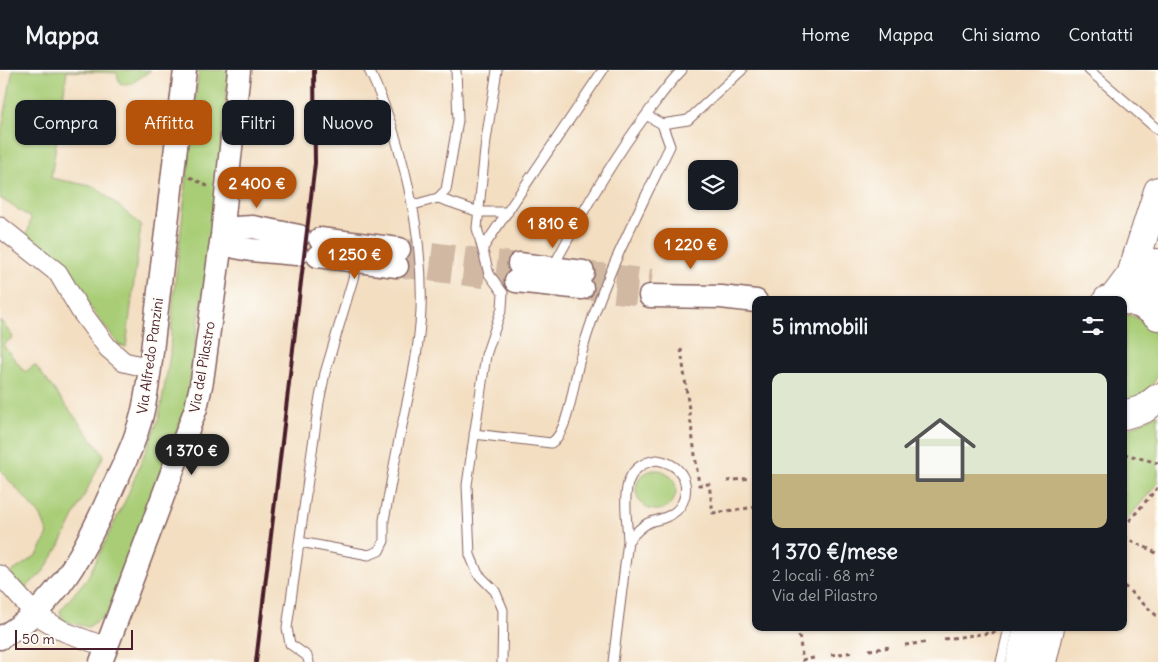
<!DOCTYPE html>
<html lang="it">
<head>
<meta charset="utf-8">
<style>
	:root { --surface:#171b24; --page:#20242c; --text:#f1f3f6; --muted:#9ea1a6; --line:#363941; --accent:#b45309 }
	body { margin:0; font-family:Delius,sans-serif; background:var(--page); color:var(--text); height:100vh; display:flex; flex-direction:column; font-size:19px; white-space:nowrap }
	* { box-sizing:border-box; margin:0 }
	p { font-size:16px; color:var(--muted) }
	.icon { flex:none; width:28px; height:28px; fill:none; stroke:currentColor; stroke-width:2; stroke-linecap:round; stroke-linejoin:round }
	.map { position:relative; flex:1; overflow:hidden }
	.details { position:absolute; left:752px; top:226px; width:375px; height:335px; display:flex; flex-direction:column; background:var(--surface); border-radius:10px; box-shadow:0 1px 4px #0004 }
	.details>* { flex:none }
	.hud { position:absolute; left:15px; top:30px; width:475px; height:45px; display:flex; gap:10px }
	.controls { position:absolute; left:688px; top:90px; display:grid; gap:10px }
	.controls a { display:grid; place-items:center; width:50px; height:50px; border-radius:10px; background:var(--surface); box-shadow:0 1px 4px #0004; font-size:25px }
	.scale { position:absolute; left:15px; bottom:12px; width:118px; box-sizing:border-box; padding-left:5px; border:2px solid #4a1f2b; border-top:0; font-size:14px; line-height:18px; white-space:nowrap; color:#4a1f2b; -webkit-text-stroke:4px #fdfcf7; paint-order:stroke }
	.price { position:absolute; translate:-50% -42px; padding:0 11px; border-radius:18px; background:var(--accent); color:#fff; font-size:16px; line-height:32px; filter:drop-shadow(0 1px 2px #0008) }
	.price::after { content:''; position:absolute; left:50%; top:30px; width:15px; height:11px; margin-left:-8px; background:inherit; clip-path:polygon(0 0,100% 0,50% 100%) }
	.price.on { background:#222; color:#fff }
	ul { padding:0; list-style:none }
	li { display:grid; align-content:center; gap:10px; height:265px; padding:0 20px }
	li span { display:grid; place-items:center; height:155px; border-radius:10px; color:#555 }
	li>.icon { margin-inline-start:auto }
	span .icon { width:90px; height:90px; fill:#fffc; stroke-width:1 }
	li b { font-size:21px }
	h2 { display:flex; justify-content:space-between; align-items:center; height:60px; padding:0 20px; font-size:21px }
	.pill { padding:0 18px; border-radius:10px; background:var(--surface); box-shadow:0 1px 4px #0004; font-size:18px; line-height:45px }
	.pill.on { background:var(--accent); color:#fff }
	header { display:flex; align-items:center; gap:30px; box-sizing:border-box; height:70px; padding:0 25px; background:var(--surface); border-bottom:1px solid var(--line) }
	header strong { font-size:24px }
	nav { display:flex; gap:28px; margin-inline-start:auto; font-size:18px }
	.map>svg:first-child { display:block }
	.green { fill:#a9cd77; stroke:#7a7651 }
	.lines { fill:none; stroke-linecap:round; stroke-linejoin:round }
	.tertiary-tunnel { stroke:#d1b8a3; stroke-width:22; stroke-dasharray:22 11; stroke-linecap:butt }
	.service-casing { stroke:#856260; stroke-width:11 }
	.minor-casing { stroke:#856260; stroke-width:21 }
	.tertiary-casing { stroke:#856260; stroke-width:25 }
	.primary-casing { stroke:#856260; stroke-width:30 }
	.path { stroke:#856260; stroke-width:3; stroke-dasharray:4 4; stroke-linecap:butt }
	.service { stroke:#fff; stroke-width:9 }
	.minor { stroke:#fff; stroke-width:19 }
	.tertiary { stroke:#fff; stroke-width:22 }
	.primary { stroke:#fff; stroke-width:28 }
	.rail { stroke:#4a1f2b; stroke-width:4 }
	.labels { text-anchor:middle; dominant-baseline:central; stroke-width:4.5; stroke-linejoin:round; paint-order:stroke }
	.street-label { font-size:14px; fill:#4a1f2b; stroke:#fdfcf7 }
</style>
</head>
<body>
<header>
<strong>Mappa</strong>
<nav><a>Home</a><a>Mappa</a><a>Chi siamo</a><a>Contatti</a></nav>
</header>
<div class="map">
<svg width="1158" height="592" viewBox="0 0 1158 592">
	<rect width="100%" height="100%" fill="#fdfcf7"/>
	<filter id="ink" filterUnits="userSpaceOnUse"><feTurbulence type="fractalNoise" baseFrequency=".02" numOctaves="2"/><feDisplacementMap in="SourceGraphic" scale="10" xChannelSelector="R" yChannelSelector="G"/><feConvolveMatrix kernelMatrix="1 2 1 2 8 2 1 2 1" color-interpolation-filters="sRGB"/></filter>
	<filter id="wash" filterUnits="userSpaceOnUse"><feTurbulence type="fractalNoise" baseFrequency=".0096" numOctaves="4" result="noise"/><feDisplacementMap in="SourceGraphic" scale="20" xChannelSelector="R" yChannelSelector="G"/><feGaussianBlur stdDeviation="1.12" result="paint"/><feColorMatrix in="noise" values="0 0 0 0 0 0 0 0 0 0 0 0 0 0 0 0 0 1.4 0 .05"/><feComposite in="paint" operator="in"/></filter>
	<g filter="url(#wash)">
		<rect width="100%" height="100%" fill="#f3dec1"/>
		<path class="green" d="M13,0H151L131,14H120L117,3L67,1L51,108L96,117L141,155L126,277L119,275L62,200L21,168L28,161L31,148L0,128V69Z
			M199,0H229L214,147L186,337L122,502L108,544L88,557L63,551L60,541L88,507L127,427L159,348L170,285L173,231Z
			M1124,244C1154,250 1158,264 1158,292C1158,300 1158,307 1153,314C1146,325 1135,328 1124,332Z
			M0,250L13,267L3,275L25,302L35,295L104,385L60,475L43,502L24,519L9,504L38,484L48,464L41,446L0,400Z
			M1158,344V413L1124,453V361Z
			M636 420a20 20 0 1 1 40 0a20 20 0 1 1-40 0Z"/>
	</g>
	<g filter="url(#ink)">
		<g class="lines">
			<path class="tertiary-tunnel" d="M399,179L519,194
				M397,196L516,211
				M583,202L652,210
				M582,218L650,226"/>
			<defs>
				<path id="service" d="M497,0L486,70L477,158L489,204L503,223L502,238L486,285L467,415L470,485L478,504L495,521L503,540L502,592
					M1089,0L1158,60
					M662,54L688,50L742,0
					M438,128L479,142H508
					M413,135L438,128L446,120L458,50L456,0
					M483,178L603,0
					M553,197C581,144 610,93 646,45C658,29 668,14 682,0
					M474,364L551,373C569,363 574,308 580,289C600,214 637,145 670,76L662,54L646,45
					M657,390C669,392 679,397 684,409C689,425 682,441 666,447C660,450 654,450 648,453C640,457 634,464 628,471C627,440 615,396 657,390Z
					M300,472L369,485L379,481L384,471V450C389,425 393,400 398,375C407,330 419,286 421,240C424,163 402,69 369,0
					M309,592L307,586L290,574L287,558L319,332L325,303L358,192
					M613,592L628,471
					M1001,592L1009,558"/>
				<path id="minor" d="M0,157L58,203L80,240L108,278L124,292L150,298
					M0,505L35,544L65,562L106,577"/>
				<path id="tertiary" d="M222,165L235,158L253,157L299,166
					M222,165L235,177L251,180L297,184
					M320,169L399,179
					M318,186L397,196
					M519,194L583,202
					M516,211L582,218
					M650,226L721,227L756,231
					M0,568C57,537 86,479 111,422C120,401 132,380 138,358C145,339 147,318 150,298L185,0
					M101,592L196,338L202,311L222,165L239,0"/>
				<path id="primary" d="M1113,229L1131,205L1158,121
					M1107,230C1127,227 1144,233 1158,246
					M1153,241L1151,224L1158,193
					M1124,345L1144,339L1158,328
					M1020,592L1028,558
					M1042,592L1050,558"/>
			</defs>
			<use href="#service" class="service-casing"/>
			<use href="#minor" class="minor-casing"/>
			<use href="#tertiary" class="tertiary-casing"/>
			<use href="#primary" class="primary-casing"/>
			<path class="path" d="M190,107L209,117
				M681,279L699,415L709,414L713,443L756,437
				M1124,384L1158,393
				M727,411L750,408
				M1124,457L1158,417
				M1124,466C1135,475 1146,475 1158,485
				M1124,516L1158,547
				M798,558L803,592
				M944,569L997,562
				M905,575L928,572
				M869,580L891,577
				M831,585L854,582
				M802,590L814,588"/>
			<use href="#service" class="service"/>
			<use href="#minor" class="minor"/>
			<use href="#tertiary" class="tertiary"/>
			<use href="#primary" class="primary"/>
			<path class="rail" d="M256,592L315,93L314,0"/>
		</g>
	</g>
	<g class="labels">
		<g class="street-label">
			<text transform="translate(150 286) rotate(-82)">Via Alfredo Panzini</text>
			<text transform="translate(202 297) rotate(-80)">Via del Pilastro</text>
		</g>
	</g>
</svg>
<div class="controls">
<a><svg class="icon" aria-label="layers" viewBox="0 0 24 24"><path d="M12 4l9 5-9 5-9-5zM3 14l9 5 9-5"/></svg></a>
</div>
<div class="scale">50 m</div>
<b class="price" style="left:257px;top:139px">2 400 €</b>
<b class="price" style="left:553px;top:179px">1 810 €</b>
<b class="price" style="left:691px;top:200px">1 220 €</b>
<b class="price" style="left:355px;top:210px">1 250 €</b>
<b class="price on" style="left:192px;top:406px">1 370 €</b>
<div class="hud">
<a class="pill">Compra</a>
<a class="pill on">Affitta</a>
<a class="pill">Filtri</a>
<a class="pill">Nuovo</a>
</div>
<section class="details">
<h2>5 immobili<svg class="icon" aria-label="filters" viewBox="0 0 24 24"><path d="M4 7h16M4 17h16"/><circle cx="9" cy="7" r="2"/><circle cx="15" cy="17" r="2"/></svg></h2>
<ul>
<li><span style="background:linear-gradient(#dfe7d0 65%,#c2b280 0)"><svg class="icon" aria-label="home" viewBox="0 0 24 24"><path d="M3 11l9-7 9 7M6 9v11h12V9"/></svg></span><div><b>1 370 €/mese</b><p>2 locali · 68 m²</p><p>Via del Pilastro</p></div></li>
</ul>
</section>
</div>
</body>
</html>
